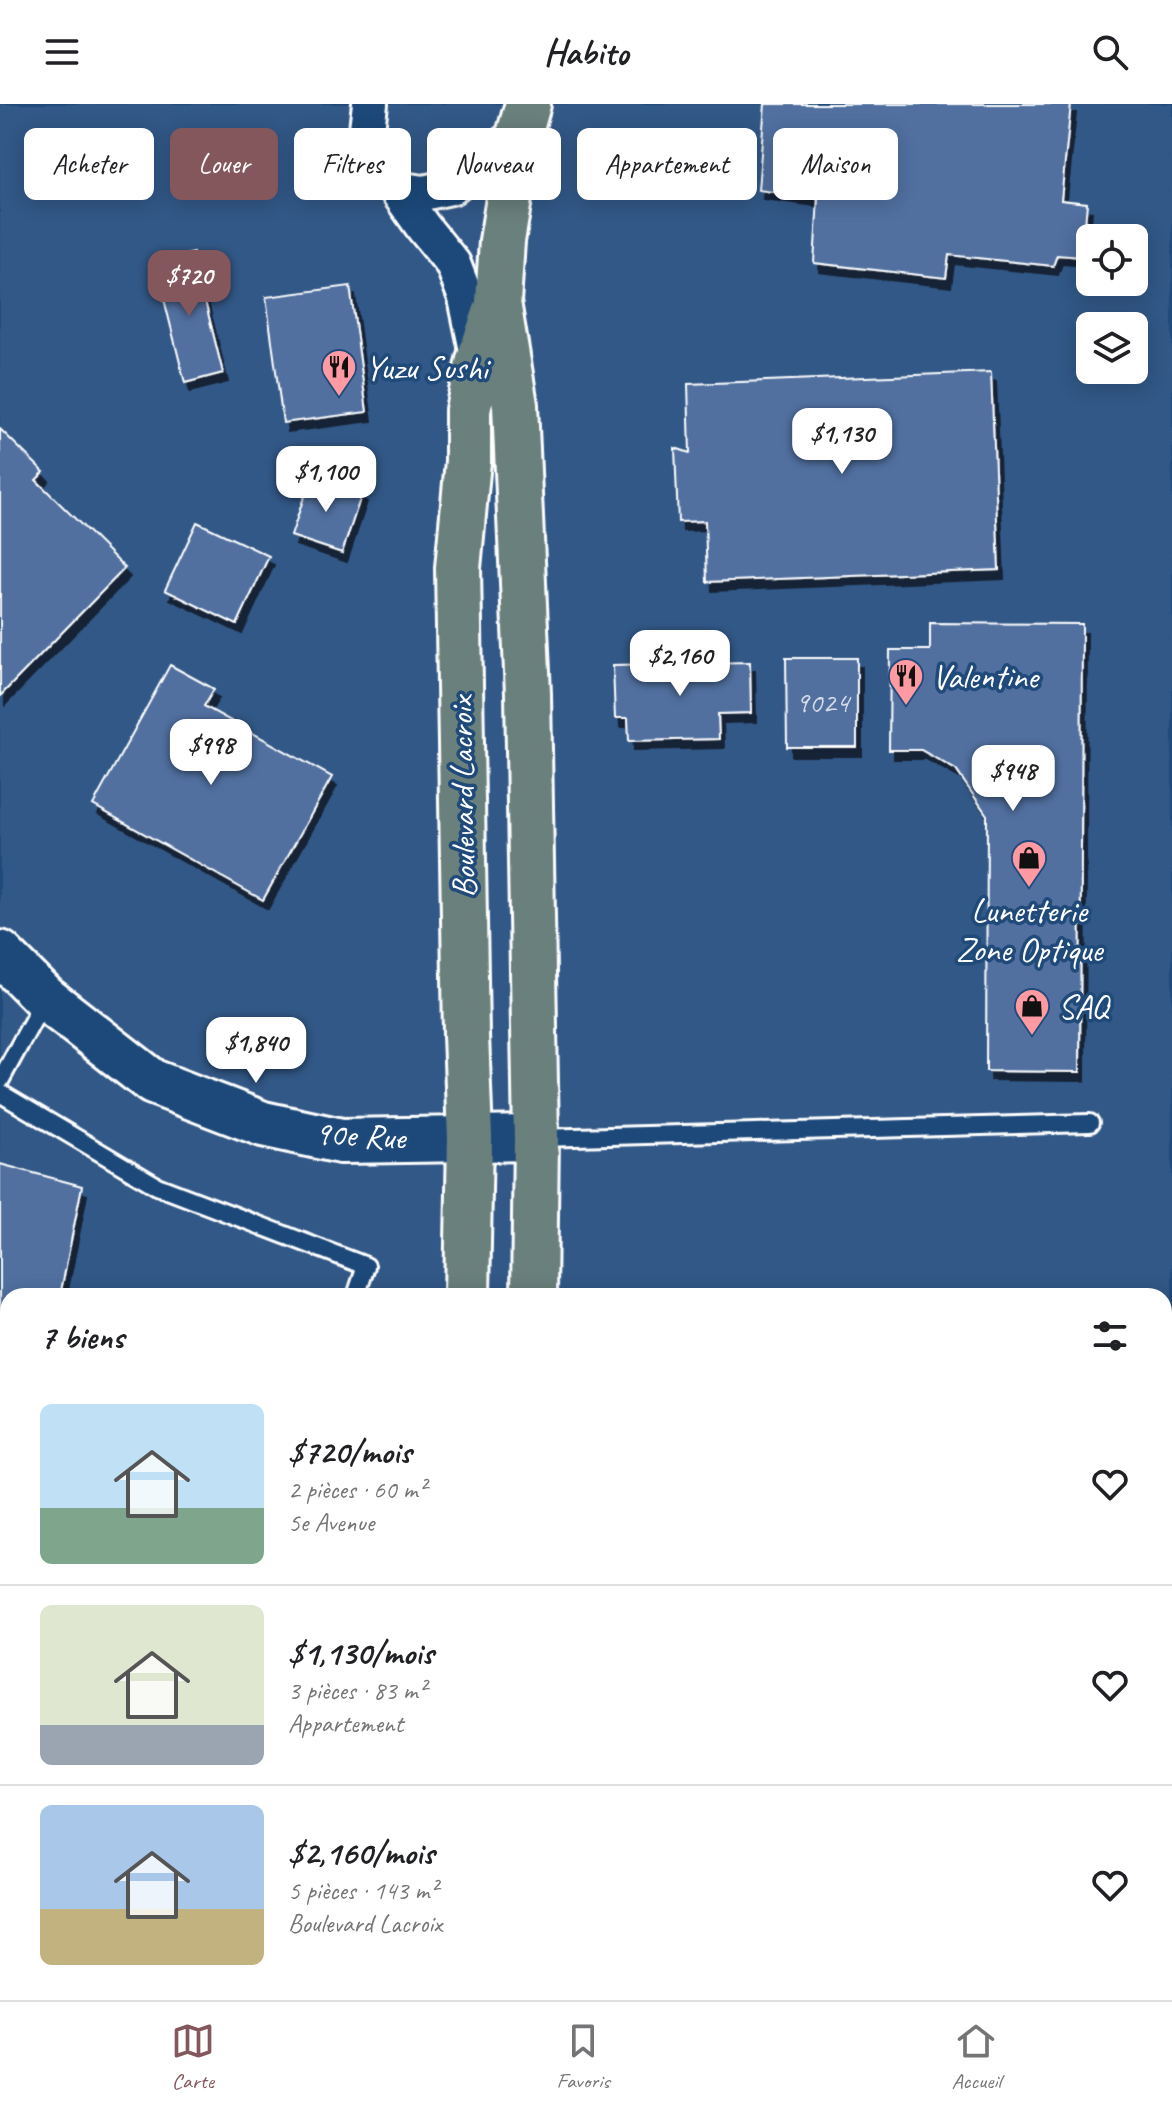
<!DOCTYPE html>
<html lang="fr">
<head>
<meta charset="utf-8">
<style>
	:root { --surface:#fff; --page:#f2f2f2; --text:#202124; --muted:#757577; --line:#e0e0e0; --accent:#84575d }
	body { margin:0; font-family:Caveat,sans-serif; background:var(--page); color:var(--text); height:100vh; display:flex; flex-direction:column; font-size:30px; white-space:nowrap }
	* { box-sizing:border-box; margin:0 }
	p { font-size:26px; color:var(--muted) }
	.icon { flex:none; width:44px; height:44px; fill:none; stroke:currentColor; stroke-width:2; stroke-linecap:round; stroke-linejoin:round }
	.map { position:relative; flex:1; overflow:hidden }
	.drawer { position:absolute; left:0px; top:1184px; width:1172px; height:712px; display:flex; flex-direction:column; background:var(--surface); border-radius:24px 24px 0 0; box-shadow:0 4px 20px #0003 }
	.drawer>* { flex:none }
	.banner { position:absolute; left:24px; top:24px; width:1124px; height:72px; display:flex; gap:16px }
	.fabs { position:absolute; left:1076px; top:120px; display:grid; gap:16px }
	.fabs a { display:grid; place-items:center; width:72px; height:72px; border-radius:12px; background:var(--surface); box-shadow:0 4px 20px #0003; font-size:40px }
	.price { position:absolute; translate:-50% -68px; padding:0 18px; border-radius:16px; background:#fff; color:#222; font-size:26px; line-height:52px; filter:drop-shadow(0 2px 4px #0008) }
	.price::after { content:''; position:absolute; left:50%; top:48px; width:24px; height:18px; margin-left:-12px; background:inherit; clip-path:polygon(0 0,100% 0,50% 100%) }
	.price.selected { background:var(--accent); color:#fff }
	ul { padding:0; list-style:none }
	li { display:flex; align-items:center; gap:24px; height:200px; padding:0 40px }
	li+li { border-top:2px solid var(--line) }
	li span { display:grid; place-items:center; flex:none; width:224px; height:160px; border-radius:12px; color:#555 }
	li>.icon { margin-inline-start:auto }
	span .icon { width:96px; height:96px; fill:#fffc; stroke-width:1 }
	li b { font-size:34px }
	h2 { display:flex; justify-content:space-between; align-items:center; height:96px; padding:0 40px; font-size:34px }
	.chip { padding:0 28px; border-radius:12px; background:var(--surface); box-shadow:0 4px 20px #0003; font-size:28px; line-height:72px }
	.chip.selected { background:var(--accent); color:#fff }
	header { display:flex; justify-content:space-between; align-items:center; height:104px; padding:0 40px; background:var(--surface); font-size:36px; font-weight:600 }
	.tab-bar { display:flex; justify-content:space-around; align-items:center; height:112px; border-top:2px solid var(--line); background:var(--surface); font-size:22px; color:var(--muted) }
	.tab-bar a { display:grid; justify-items:center; gap:4px }
	.tab-bar .selected { color:var(--accent) }
	.map>svg:first-child { display:block }
	.built { fill:#325887; fill-rule:evenodd }
	.building { fill:#5170a0; stroke:#fff; stroke-width:2; filter:url(#shadow) }
	.lines { fill:none; stroke-linecap:round; stroke-linejoin:round }
	.lane-casing { stroke:#fff; stroke-width:22 }
	.street-casing { stroke:#fff; stroke-width:40 }
	.secondary-casing { stroke:#fff; stroke-width:50 }
	.primary-casing { stroke:#fff; stroke-width:50 }
	.lane { stroke:#1f4a7a; stroke-width:16 }
	.street { stroke:#1f4a7a; stroke-width:34 }
	.secondary { stroke:#1f4a7a; stroke-width:44 }
	.primary { stroke:#6a807c; stroke-width:44 }
	.labels { text-anchor:middle; dominant-baseline:central; stroke-width:7; stroke-linejoin:round; paint-order:stroke }
	.number-label { font-size:30px; fill:#d4dbe7 }
	.poi-label { font-size:34px; fill:#fff; stroke:#1f4a7a; text-anchor:start }
	.street-label { font-size:34px; fill:#fff; stroke:#1f4a7a }
</style>
</head>
<body>
<header><svg class="icon" aria-label="menu" viewBox="0 0 24 24"><path d="M4 6h16M4 12h16M4 18h16"/></svg>Habito<svg class="icon" aria-label="search" viewBox="0 0 24 24"><circle cx="10" cy="10" r="6"/><path d="M15 15l6 6"/></svg></header>
<div class="map">
<svg width="1172" height="1896" viewBox="0 0 1172 1896">
	<defs>
		<filter id="shadow"><feDropShadow dx="5" dy="9" stdDeviation="0" flood-color="#0009"/></filter>
	</defs>
	<rect width="100%" height="100%" fill="#1f4a7a"/>
	<filter id="ink" filterUnits="userSpaceOnUse"><feTurbulence type="fractalNoise" baseFrequency=".0125" numOctaves="2"/><feDisplacementMap in="SourceGraphic" scale="16" xChannelSelector="R" yChannelSelector="G"/><feConvolveMatrix kernelMatrix="1 2 1 2 8 2 1 2 1" color-interpolation-filters="sRGB"/></filter>
	<g filter="url(#ink)">
		<path class="built" d="M0,0H1172V1896H0ZM1090,134H1134V178H1090ZM1090,222H1134V266H1090ZM8,1192H1164V1888H8Z"/>
		<path class="building" d="M765,0H1071L1061,96L1087,99L1082,153L1057,151L1053,162L949,151L946,174L814,159L818,94L758,86Z
			M193,149L223,269L185,279L155,159Z
			M350,182L367,308L283,319L266,193Z
			M991,268L999,466L707,478L705,417L678,418L675,344L690,349L688,280Z
			M0,325L44,368L36,376L125,464L0,592Z
			M311,372L362,389L342,449L291,432Z
			M197,418L269,452L237,521L165,486Z
			M930,519L1082,520L1080,968L986,967L987,711L956,666L921,646H889L890,546H930Z
			M786,554H857V643H787Z
			M750,558L751,609L718,610L719,635L629,637L628,614H615L613,561Z
			M170,561L214,585L204,602L332,673L263,796L93,701Z
			M0,1060L82,1082L60,1192H8V1448L0,1446Z
			M612,1888H652L659,1896H603Z"/>
		<g class="lines">
			<defs>
				<path id="lane" d="M0,977L44,896
					M0,989L157,1082L366,1162L356,1192
					M538,1034L1090,1019
					M0,1513L8,1515
					M0,1598L8,1600"/>
				<path id="street" d="M370,0L367,25L374,48L382,65L423,123L453,160L466,194L479,256
					M396,85L423,89L451,83L520,28"/>
				<path id="secondary" d="M0,849L45,894L153,978L263,1020L341,1037L536,1034"/>
				<path id="primary" d="M528,0L520,28L502,137L498,198L515,301L528,590L536,1034L534,1192
					M467,1192L470,1034L466,931L458,464L468,357V306L479,256L496,207
					M328,1896L331,1888"/>
			</defs>
			<use href="#lane" class="lane-casing"/>
			<use href="#street" class="street-casing"/>
			<use href="#secondary" class="secondary-casing"/>
			<use href="#primary" class="primary-casing"/>
			<use href="#lane" class="lane"/>
			<use href="#street" class="street"/>
			<use href="#secondary" class="secondary"/>
			<use href="#primary" class="primary"/>
		</g>
	</g>
	<defs>
		<symbol id="restaurant-pin" viewBox="-11 -11 22 30"><path d="M0 17L-7.5 6A9.5 9.5 0 1 1 7.5 6Z" fill="#ff9aa2" stroke="#1f4a7a"/><path d="M-5-6h1v4h1v-4h1v4h1v-4h1v5L-1.5 .5V6h-2V.5L-5-1ZM5-6V6H3V1.5H1.5Q1.5-4 5-6Z" fill="#111"/></symbol>
		<symbol id="shop-pin" viewBox="-11 -11 22 30"><path d="M0 17L-7.5 6A9.5 9.5 0 1 1 7.5 6Z" fill="#ff9aa2" stroke="#1f4a7a"/><path d="M-5-2.5h2.3a2.7 3.5 0 0 1 5.4 0H5L5.5 6h-11ZM-1.5-2.5h3a1.5 2.3 0 0 0-3 0Z" fill="#111"/></symbol>
	</defs>
	<g fill-rule="evenodd">
		<use href="#restaurant-pin" x="319" y="243" width="40" height="54"/>
		<use href="#restaurant-pin" x="886" y="552" width="40" height="54"/>
		<use href="#shop-pin" x="1009" y="734" width="40" height="54"/>
		<use href="#shop-pin" x="1012" y="882" width="40" height="54"/>
	</g>
	<g class="labels">
		<g class="number-label">
			<text x="822" y="598">9024</text>
		</g>
		<g class="poi-label">
			<text x="365" y="263">Yuzu Sushi</text>
			<text x="932" y="572">Valentine</text>
			<text x="1029" y="806" text-anchor="middle">Lunetterie<tspan x="1029" dy="39">Zone Optique</tspan></text>
			<text x="1058" y="902">SAQ</text>
		</g>
		<g class="street-label">
			<text transform="translate(462 693) rotate(-91)">Boulevard Lacroix</text>
			<text transform="translate(360 1031) rotate(3)">90e Rue</text>
		</g>
	</g>
</svg>
<div class="fabs">
<a><svg class="icon" aria-label="locate" viewBox="0 0 24 24"><circle cx="12" cy="12" r="6"/><path d="M12 2v4M12 18v4M2 12h4M18 12h4"/></svg></a>
<a><svg class="icon" aria-label="layers" viewBox="0 0 24 24"><path d="M12 4l9 5-9 5-9-5zM3 14l9 5 9-5"/></svg></a>
</div>
<b class="price selected" style="left:189px;top:214px">$720</b>
<b class="price" style="left:842px;top:372px">$1,130</b>
<b class="price" style="left:326px;top:410px">$1,100</b>
<b class="price" style="left:680px;top:594px">$2,160</b>
<b class="price" style="left:211px;top:683px">$998</b>
<b class="price" style="left:1013px;top:709px">$948</b>
<b class="price" style="left:256px;top:981px">$1,840</b>
<div class="banner">
<a class="chip">Acheter</a>
<a class="chip selected">Louer</a>
<a class="chip">Filtres</a>
<a class="chip">Nouveau</a>
<a class="chip">Appartement</a>
<a class="chip">Maison</a>
</div>
<section class="drawer">
<h2>7 biens<svg class="icon" aria-label="filters" viewBox="0 0 24 24"><path d="M4 7h16M4 17h16"/><circle cx="9" cy="7" r="2"/><circle cx="15" cy="17" r="2"/></svg></h2>
<ul>
<li><span style="background:linear-gradient(#bfe0f5 65%,#7fa58c 0)"><svg class="icon" aria-label="home" viewBox="0 0 24 24"><path d="M3 11l9-7 9 7M6 9v11h12V9"/></svg></span><div><b>$720/mois</b><p>2 pièces · 60 m²</p><p>5e Avenue</p></div><svg class="icon" aria-label="heart" viewBox="0 0 24 24"><path d="M12 20l-8-8c-3-5 5-10 8-4 3-6 11-1 8 4z"/></svg></li>
<li><span style="background:linear-gradient(#dfe7d0 75%,#9aa5b1 0)"><svg class="icon" aria-label="home" viewBox="0 0 24 24"><path d="M3 11l9-7 9 7M6 9v11h12V9"/></svg></span><div><b>$1,130/mois</b><p>3 pièces · 83 m²</p><p>Appartement</p></div><svg class="icon" aria-label="heart" viewBox="0 0 24 24"><path d="M12 20l-8-8c-3-5 5-10 8-4 3-6 11-1 8 4z"/></svg></li>
<li><span style="background:linear-gradient(#a9c7e8 65%,#c2b280 0)"><svg class="icon" aria-label="home" viewBox="0 0 24 24"><path d="M3 11l9-7 9 7M6 9v11h12V9"/></svg></span><div><b>$2,160/mois</b><p>5 pièces · 143 m²</p><p>Boulevard Lacroix</p></div><svg class="icon" aria-label="heart" viewBox="0 0 24 24"><path d="M12 20l-8-8c-3-5 5-10 8-4 3-6 11-1 8 4z"/></svg></li>
</ul>
</section>
</div>
<nav class="tab-bar">
<a class="selected"><svg class="icon" aria-label="map" viewBox="0 0 24 24"><path d="M3 6l6-2 6 2 6-2v14l-6 2-6-2-6 2zM9 4v14M15 6v14"/></svg>Carte</a>
<a><svg class="icon" aria-label="saved" viewBox="0 0 24 24"><path d="M7 4h10v16l-5-4-5 4z"/></svg>Favoris</a>
<a><svg class="icon" aria-label="home" viewBox="0 0 24 24"><path d="M3 11l9-7 9 7M6 9v11h12V9"/></svg>Accueil</a>
</nav>
</body>
</html>
